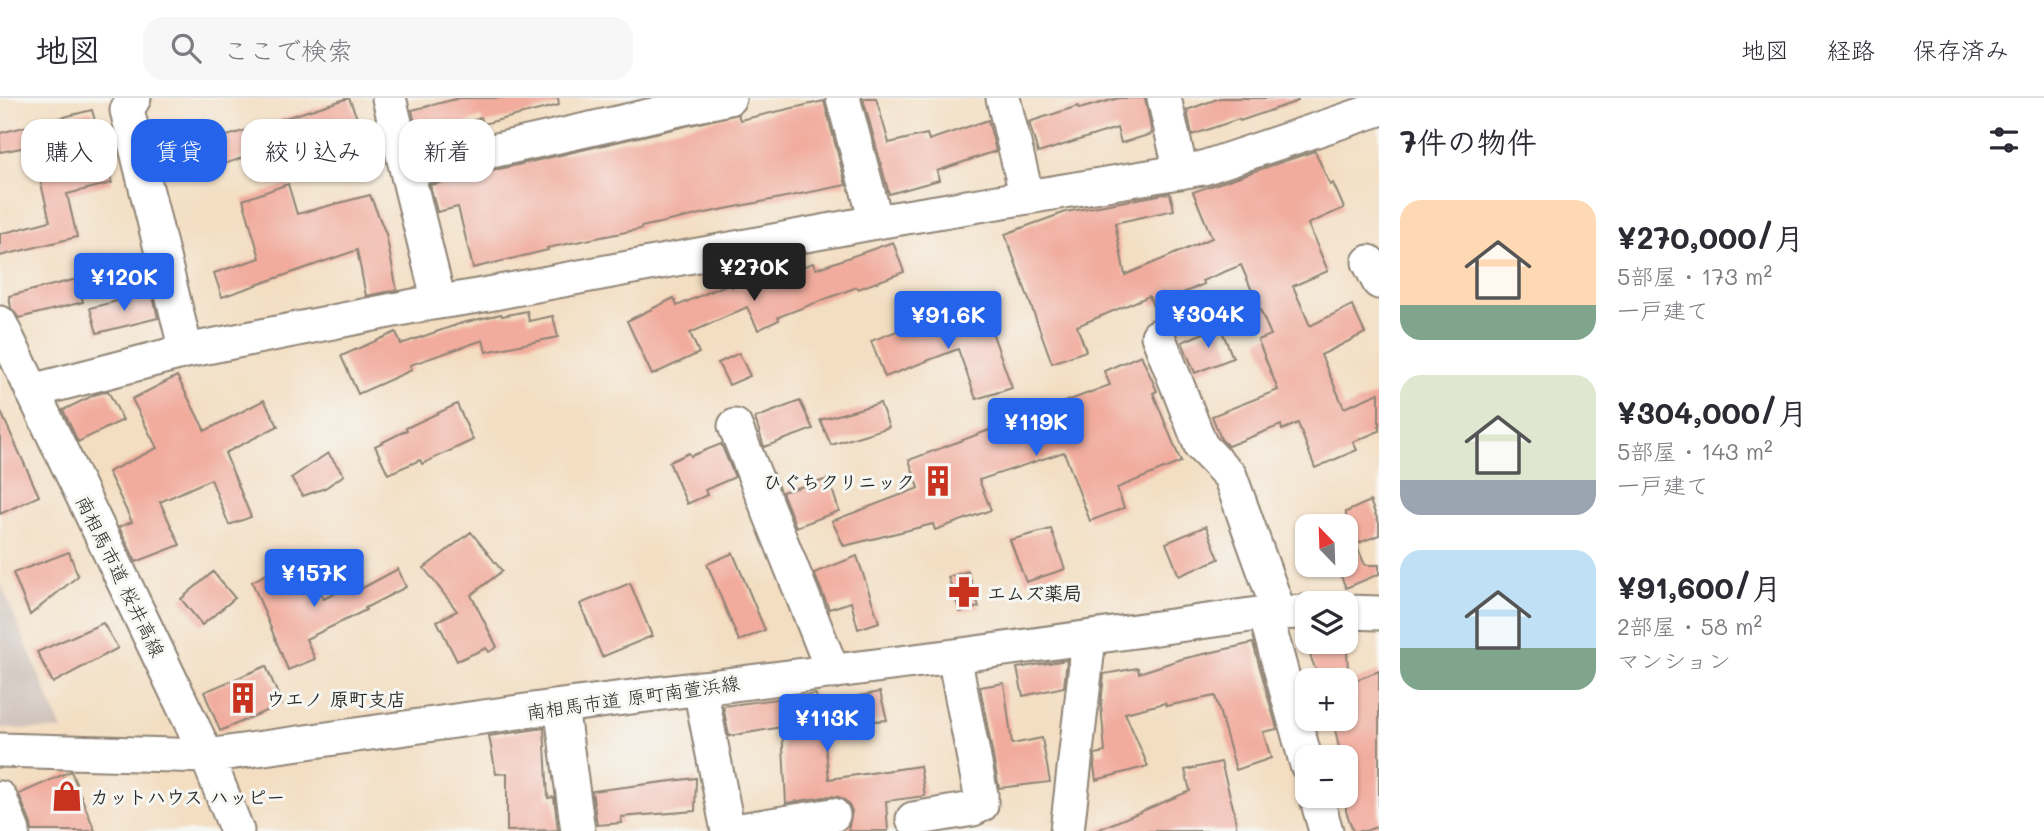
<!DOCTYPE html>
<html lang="ja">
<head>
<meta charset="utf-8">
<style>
	:root { --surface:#fff; --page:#f7f7f7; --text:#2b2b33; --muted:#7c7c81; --line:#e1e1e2; --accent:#2563eb }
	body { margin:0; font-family:Mali,"Klee One",sans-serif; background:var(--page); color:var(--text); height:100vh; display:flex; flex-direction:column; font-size:26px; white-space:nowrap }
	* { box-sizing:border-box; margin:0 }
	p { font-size:23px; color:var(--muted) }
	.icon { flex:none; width:38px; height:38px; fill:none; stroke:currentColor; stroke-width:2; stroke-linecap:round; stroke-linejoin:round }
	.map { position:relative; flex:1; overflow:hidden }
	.details { display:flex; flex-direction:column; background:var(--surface); width:665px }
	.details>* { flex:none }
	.hud { position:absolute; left:21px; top:21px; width:665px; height:63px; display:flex; gap:14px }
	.needle { width:46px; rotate:337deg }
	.buttons { position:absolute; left:1295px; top:416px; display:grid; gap:14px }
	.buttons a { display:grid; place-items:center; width:63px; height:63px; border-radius:14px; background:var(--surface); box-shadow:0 2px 5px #0004; font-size:35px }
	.price { position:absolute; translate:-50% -60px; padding:0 16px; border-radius:7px; background:var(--accent); color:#fff; font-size:23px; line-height:46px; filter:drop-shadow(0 2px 4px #0008) }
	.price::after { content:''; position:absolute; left:50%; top:42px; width:21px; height:16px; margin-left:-10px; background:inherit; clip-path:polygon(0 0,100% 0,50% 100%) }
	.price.on { background:#222; color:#fff }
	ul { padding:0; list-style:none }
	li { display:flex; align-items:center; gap:21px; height:175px; padding:0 21px }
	li span { display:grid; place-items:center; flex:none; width:196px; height:140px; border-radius:21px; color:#555 }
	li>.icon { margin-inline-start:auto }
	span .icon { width:84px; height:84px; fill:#fffc; stroke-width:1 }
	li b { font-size:30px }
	h2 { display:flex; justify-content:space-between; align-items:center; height:84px; padding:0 21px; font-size:30px }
	.tag { padding:0 24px; border-radius:21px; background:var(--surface); box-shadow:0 2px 5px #0004; font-size:24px; line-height:63px }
	.tag.on { background:var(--accent); color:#fff }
	header { display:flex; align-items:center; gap:42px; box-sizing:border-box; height:98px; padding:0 35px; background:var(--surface); border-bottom:2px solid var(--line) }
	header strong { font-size:33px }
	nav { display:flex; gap:38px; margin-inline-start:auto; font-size:24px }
	.search { width:490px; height:63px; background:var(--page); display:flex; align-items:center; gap:18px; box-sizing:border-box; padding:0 24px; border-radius:21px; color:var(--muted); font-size:26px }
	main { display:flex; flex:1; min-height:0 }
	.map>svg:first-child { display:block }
	.industrial { fill:#cec1ba }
	.building { fill:#f1ac9d }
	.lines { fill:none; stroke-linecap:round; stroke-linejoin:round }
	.minor-casing { stroke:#8f8476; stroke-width:37 }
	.minor { stroke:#fff; stroke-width:33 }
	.labels { text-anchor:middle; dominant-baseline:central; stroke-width:6; stroke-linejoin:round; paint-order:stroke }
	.poi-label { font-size:19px; font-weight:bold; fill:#2b2b2b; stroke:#f6f6f2; text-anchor:start }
	.street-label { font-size:19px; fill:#2b2b2b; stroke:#f6f6f2 }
</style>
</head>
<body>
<header>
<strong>地図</strong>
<div class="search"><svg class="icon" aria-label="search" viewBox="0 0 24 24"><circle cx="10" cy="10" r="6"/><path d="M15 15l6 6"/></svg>ここで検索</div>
<nav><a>地図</a><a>経路</a><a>保存済み</a></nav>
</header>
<main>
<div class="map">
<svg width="1379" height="733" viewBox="0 0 1379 733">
	<rect width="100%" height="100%" fill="#f6f6f2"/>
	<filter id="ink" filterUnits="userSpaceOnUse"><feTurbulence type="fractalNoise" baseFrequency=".0143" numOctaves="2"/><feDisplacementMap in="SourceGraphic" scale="14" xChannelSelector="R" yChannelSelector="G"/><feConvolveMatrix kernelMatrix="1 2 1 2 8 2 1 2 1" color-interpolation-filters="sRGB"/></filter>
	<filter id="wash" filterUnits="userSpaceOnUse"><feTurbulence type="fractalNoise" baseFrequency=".00686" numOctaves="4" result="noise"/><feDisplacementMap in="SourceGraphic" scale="28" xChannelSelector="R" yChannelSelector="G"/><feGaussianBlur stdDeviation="1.57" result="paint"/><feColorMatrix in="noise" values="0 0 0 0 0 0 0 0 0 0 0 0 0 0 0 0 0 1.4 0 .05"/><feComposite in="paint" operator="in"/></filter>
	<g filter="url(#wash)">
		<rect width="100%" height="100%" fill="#f3dec2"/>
		<path class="industrial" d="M0,484L62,632L0,630Z"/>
		<g id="blocks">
			<path class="building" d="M349,0L357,20L187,79L179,53Z
				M460,0H558L559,7L483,26L481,19L420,45L412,12Z
				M863,0H876L889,45L927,36L929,42L988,22L996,53L937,73L939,82L889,96Z
				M1119,0H1145L1152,36L1121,45L1117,30L1038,55L1029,24L1078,8L1079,11Z
				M1220,0H1298V3L1240,23L1239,21L1192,37L1187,12Z
				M824,3L846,87L720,112L641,129V131L547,150L548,152L473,170L458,109L437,114L430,87L738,16L740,22Z
				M92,12L112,85L67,96L77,139L0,158V136L50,123L32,48L0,54V35Z
				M1315,53L1330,87L1333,85L1344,110L1308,126L1328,173L1293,188L1310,228L1352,207L1365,235L1321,257L1344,310L1379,295V333L1353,344L1357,352L1315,370L1298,325L1282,332L1281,327L1228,348L1221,341L1212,318L1278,292L1258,242L1271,237L1241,167L1202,183L1204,186L1153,208L1149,198L1077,228L1086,253L1052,265L1005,136L1066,114L1170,95L1174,112L1115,125L1125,177L1212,140L1193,94Z
				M288,86L297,116L370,97L386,136L397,192L366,198L357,152L222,199L214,175L260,160L243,102Z
				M893,144L904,174L858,191L857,189L778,219L779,222L758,232L747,209L690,235L699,255L652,277L627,223L674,200L677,208L730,185L732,189L759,177L762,184L813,165L816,171Z
				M77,181L83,204L19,220L11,210L9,198Z
				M152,194L158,220L97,235L90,210Z
				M527,213L529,223L553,218L558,239L486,254L483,242L410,267L412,272L358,296L341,258L396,234L401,246L462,225L501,216L502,218Z
				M985,214L1012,290L976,301L958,251L885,279L871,243L920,224L923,230Z
				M1220,228L1233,260L1195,275L1182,244Z
				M739,255L750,278L729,287L718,265Z
				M1141,257L1157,293L1153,295L1181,364L1117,390L1124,410L1090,423L1064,354L979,382L991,412L935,432L933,426L844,448L832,423L919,390L909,362L1110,287L1104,273Z
				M177,278L205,333L264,302L278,328L225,355L251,419L229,427L211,381L160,404L180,447L136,464L119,429L132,424L108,374L157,350L132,301Z
				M108,293L123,322L78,344L63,312L94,297Z
				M800,303L813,331L764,349L755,320Z
				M880,305L889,329L831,347L820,322Z
				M457,306L473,342L422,366L420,362L388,376L375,348L407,332L406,330Z
				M0,312L39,398L0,416Z
				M721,346L735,379L705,392L707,397L687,406L669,364L689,355L691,358Z
				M328,355L344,377L325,390L303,398L291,380Z
				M829,381L839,413L796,429L782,394Z
				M1370,403L1379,425V437L1356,446L1365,467H1379V476L1346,490L1336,467H1346V414Z
				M1206,428L1219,461L1179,478L1166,445Z
				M1051,431L1065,471L1026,484L1010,442Z
				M471,434L502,473L471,497L497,549L489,554L486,550L457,563L437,523L457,513L424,470Z
				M69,454L78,478L30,517L13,475Z
				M733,455L765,532L739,543L707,466Z
				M857,458L879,524L858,531L851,504L829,511L814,475Z
				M398,471L406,489L365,510L366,512L306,541L315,561L288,572L252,484L273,472L282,488L309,473L324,501L354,486L357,493Z
				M968,473L979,509L960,514L948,479Z
				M213,474L235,500L202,527L181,501Z
				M630,485L652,538L602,559L580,506Z
				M103,525L118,550L53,585L37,554Z
				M1305,544H1338L1341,554L1347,552L1348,574L1318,578Z
				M1253,545L1277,631L1263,634L1271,660L1236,672L1215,598L1166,608L1165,605L1125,615L1148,668L1096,682L1094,669L1095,656L1105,654L1101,607L1104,576L1138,570L1139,575L1182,561Z
				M1067,562L1064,589L1023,598L1017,570Z
				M266,568L282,606L220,633L204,594Z
				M1379,573V728L1365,733H1353L1346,713V660H1341L1333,621H1346V586Z
				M1004,585L1012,646L1042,640L1050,684L999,690L980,589Z
				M880,594L887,622L823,627L829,681L920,668L925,698L886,703L888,733H848L852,713L847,704L839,699L830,698L786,705L782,629L729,638L723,608L816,596L818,606Z
				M544,630L548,700L554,699L558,732L507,733V675L496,676L489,638Z
				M1221,664L1234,713L1237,733H1095L1190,693L1185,672Z
				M71,673L95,733H32L31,726L19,696Z
				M696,680L695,713L621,719L622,725L597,727L592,693Z"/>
		</g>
	</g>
	<g filter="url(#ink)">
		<use href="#blocks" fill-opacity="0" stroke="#8f8476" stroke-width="2"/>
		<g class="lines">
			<defs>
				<path id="minor" d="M134,0L127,12L186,253
					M389,0L439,204
					M843,0L876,124
					M1003,0L1027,99
					M1164,0L1181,74
					M407,72L729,0
					M1369,164L1379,184
					M0,225L207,658L237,733
					M1158,238L1201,348L1230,378L1279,514
					M32,293L186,253L419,207L472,199L876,124L1203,70L1379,11
					M735,328L833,574
					M1346,514L1379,515
					M1265,515L1307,667
					M700,590L728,733
					M561,608L578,733
					M0,652L207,658L561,608L954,558L1265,515L1307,514
					M1316,698L1326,733
					M0,700L13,733
					M913,721L973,711L981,707V697L954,558
					M734,733L833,717
					M1067,733L1089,540"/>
			</defs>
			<use href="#minor" class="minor-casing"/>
			<use href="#minor" class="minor"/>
		</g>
	</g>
	<defs>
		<symbol id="building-bare" viewBox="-9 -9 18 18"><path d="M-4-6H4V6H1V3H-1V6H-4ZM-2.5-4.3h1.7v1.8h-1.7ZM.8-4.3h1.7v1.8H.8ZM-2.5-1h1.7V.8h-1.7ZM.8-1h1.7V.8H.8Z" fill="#c8321e" stroke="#f6f6f2" stroke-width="2.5" paint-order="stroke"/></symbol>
		<symbol id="pharmacy-bare" viewBox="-9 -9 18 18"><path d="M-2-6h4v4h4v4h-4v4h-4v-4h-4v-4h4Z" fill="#c8321e" stroke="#f6f6f2" stroke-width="2.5" paint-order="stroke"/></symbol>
		<symbol id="shop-bare" viewBox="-9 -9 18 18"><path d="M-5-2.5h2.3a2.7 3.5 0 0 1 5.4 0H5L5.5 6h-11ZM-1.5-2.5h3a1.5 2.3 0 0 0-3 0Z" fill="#c8321e" stroke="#f6f6f2" stroke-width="2.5" paint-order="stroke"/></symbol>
	</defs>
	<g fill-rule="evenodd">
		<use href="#building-bare" x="916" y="361" width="44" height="44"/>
		<use href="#pharmacy-bare" x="942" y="472" width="44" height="44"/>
		<use href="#building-bare" x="221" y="578" width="44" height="44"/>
		<use href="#shop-bare" x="45" y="676" width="44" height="44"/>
	</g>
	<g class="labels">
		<g class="poi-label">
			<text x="915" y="383" text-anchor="end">ひぐちクリニック</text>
			<text x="987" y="494">エムズ薬局</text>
			<text x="266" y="600">ウエノ 原町支店</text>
			<text x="90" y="698">カットハウス ハッピー</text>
		</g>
		<g class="street-label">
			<text transform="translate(121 478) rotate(64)">南相馬市道 桜井高線</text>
			<text transform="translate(633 599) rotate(-8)">南相馬市道 原町南萱浜線</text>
		</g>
	</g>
</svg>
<div class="buttons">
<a><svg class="needle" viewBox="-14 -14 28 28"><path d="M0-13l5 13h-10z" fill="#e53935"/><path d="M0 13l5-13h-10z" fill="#7c7c81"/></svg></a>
<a><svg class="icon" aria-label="layers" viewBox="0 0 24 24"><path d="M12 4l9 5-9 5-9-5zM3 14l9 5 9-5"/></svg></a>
<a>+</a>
<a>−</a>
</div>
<b class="price on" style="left:754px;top:205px">¥270K</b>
<b class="price" style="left:124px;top:215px">¥120K</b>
<b class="price" style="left:1208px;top:252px">¥304K</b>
<b class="price" style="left:948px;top:253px">¥91.6K</b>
<b class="price" style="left:1036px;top:360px">¥119K</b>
<b class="price" style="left:314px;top:511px">¥157K</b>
<b class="price" style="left:827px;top:656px">¥113K</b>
<div class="hud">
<a class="tag">購入</a>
<a class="tag on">賃貸</a>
<a class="tag">絞り込み</a>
<a class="tag">新着</a>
</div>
</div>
<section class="details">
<h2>7件の物件<svg class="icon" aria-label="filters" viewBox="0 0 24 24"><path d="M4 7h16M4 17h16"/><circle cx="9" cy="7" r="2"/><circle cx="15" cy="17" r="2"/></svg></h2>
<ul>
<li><span style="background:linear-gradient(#ffd9b3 75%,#7fa58c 0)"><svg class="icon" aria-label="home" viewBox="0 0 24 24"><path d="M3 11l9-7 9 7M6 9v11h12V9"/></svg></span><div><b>¥270,000/月</b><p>5部屋 · 173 m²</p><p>一戸建て</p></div></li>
<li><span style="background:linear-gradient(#dfe7d0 75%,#9aa5b1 0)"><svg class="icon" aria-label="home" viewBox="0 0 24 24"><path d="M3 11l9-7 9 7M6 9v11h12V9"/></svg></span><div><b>¥304,000/月</b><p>5部屋 · 143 m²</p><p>一戸建て</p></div></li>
<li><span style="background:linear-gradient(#bfe0f5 70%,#7fa58c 0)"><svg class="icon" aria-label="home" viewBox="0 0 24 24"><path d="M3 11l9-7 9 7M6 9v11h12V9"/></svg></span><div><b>¥91,600/月</b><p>2部屋 · 58 m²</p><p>マンション</p></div></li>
</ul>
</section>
</main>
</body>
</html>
